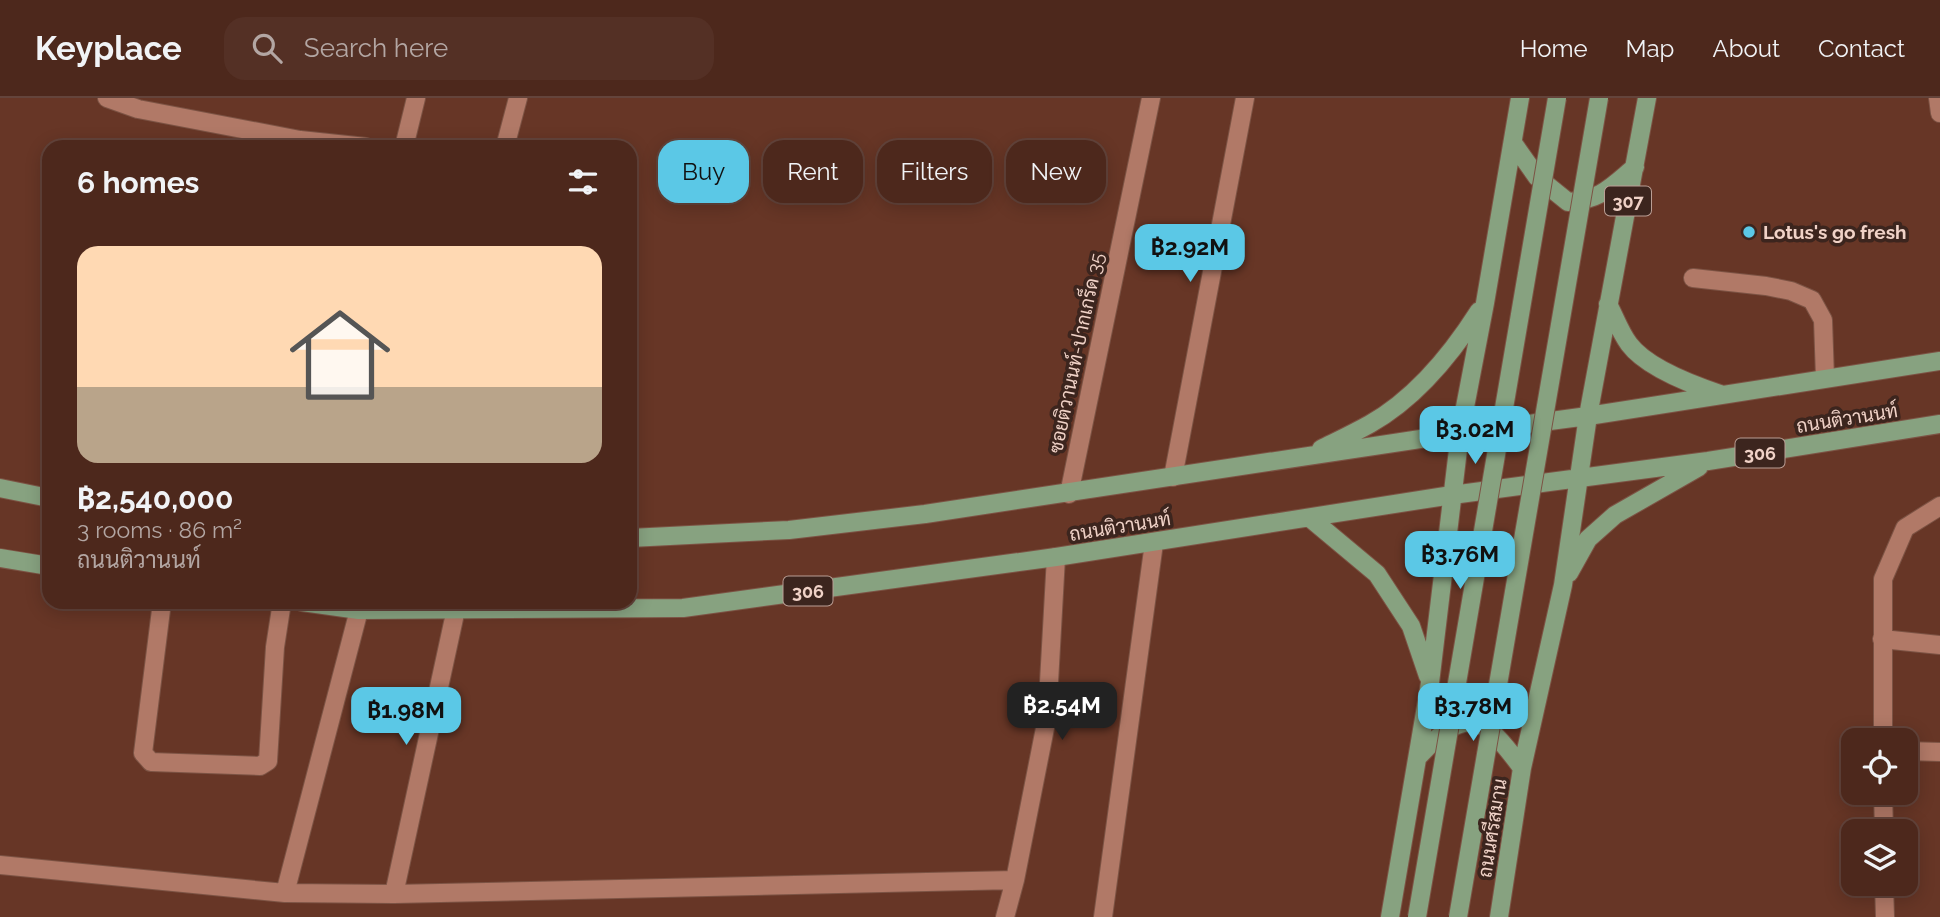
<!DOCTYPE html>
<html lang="en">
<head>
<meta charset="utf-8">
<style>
	:root { --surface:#4d281c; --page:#543025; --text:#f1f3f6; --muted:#b3a6a3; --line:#64443b; --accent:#5bc8e6 }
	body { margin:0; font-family:Raleway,Sarabun,sans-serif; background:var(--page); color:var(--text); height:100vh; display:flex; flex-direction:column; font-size:26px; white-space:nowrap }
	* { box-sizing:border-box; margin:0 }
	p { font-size:23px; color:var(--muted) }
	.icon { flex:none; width:38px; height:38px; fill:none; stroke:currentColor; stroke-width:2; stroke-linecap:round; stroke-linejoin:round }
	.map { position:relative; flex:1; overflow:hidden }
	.panel { position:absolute; left:42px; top:42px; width:595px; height:469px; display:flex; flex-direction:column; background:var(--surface); border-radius:21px; box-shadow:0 4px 18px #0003,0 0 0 2px var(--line) }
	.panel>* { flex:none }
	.hud { position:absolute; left:658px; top:42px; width:665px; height:63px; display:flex; gap:14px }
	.controls { position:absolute; left:1841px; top:630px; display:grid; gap:14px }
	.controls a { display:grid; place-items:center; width:77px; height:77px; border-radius:14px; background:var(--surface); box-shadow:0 4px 18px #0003,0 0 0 2px var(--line); font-size:35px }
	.price { position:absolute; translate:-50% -60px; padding:0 16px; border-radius:14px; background:var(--accent); color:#111; font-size:23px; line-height:46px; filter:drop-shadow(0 2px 4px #0008) }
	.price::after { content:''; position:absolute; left:50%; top:42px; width:21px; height:16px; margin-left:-10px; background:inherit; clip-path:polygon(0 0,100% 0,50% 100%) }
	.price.current { background:#222; color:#fff }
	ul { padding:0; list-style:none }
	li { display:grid; align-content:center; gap:14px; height:371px; padding:0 35px }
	li span { display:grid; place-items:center; height:217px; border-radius:21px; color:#555 }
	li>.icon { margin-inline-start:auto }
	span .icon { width:126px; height:126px; fill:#fffc; stroke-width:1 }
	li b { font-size:30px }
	h2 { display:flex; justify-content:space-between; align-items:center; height:84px; padding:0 35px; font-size:30px }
	.chip { padding:0 24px; border-radius:21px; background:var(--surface); box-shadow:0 4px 18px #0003,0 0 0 2px var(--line); font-size:24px; line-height:63px }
	.chip.current { background:var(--accent); color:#111 }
	header { display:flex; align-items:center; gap:42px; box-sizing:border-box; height:98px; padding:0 35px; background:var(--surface); border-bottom:2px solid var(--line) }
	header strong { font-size:33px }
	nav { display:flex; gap:38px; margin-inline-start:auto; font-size:24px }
	.search { width:490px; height:63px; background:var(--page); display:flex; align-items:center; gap:18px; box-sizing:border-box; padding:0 24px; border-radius:21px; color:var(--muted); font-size:26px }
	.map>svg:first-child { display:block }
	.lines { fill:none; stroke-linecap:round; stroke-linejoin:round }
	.minor-casing { stroke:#7c5344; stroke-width:20 }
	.major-casing { stroke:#7c5344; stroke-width:20 }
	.minor { stroke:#b17967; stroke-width:18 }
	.major { stroke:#87a280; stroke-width:18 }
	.major-bridge-casing { stroke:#7c5344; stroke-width:20; stroke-linecap:butt }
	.major-bridge { stroke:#87a280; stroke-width:18 }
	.poi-dot { fill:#5bc8e6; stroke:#3c251e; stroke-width:2.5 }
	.labels { text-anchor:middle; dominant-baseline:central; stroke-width:7; stroke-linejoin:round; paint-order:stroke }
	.shield { fill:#3c251e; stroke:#ba9e94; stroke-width:2 }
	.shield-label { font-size:18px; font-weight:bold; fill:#f0d2c7 }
	.poi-label { font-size:19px; font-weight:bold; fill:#f0d2c7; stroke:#3c251e; text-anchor:start }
	.street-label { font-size:19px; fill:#f0d2c7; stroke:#3c251e }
</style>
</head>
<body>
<header>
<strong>Keyplace</strong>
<div class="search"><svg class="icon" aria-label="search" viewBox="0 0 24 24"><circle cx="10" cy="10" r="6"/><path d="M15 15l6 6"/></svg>Search here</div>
<nav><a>Home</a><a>Map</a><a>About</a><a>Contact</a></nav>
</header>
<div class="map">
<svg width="1940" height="819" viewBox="0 0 1940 819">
	<rect width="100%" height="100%" fill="#673626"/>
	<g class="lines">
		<defs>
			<path id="minor" d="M107,0L138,11L300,42L366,49
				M1938,0L1940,15
				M404,49L416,0
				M505,49L518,0
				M1693,180L1766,188L1791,193L1812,202L1823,222L1825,280
				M1173,379L1245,0
				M1069,396L1151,0
				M162,504L143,655L151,664L260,668L268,663L275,549L282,504
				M1882,541L1940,547
				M1883,642V481L1905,430L1940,408
				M1906,653L1940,654
				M1883,695L1884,733
				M0,767L285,795L394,796L1015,782
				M1884,786L1885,819
				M285,795L359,512
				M394,796L456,511
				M1005,819L1015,782L1047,620L1056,459
				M1103,819L1154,445"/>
			<path id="major" d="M1513,45L1537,79L1568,104C1601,102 1611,89 1635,69
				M1608,206C1615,219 1620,234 1629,246C1646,269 1693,287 1720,296
				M1321,351C1337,343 1354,335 1370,326C1416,300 1451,257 1479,213
				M0,390L49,400
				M1310,420L1377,476L1411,528L1428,578
				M630,440L789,432L925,416L1460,335L1588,318L1940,263
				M0,460L49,468
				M1569,475L1588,441L1615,417L1699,369
				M302,504L359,512L683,510L1056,459L1452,397L1708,363L1940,326
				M1419,658C1468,605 1484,619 1522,670
				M1390,819L1430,585L1460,335L1485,205L1520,0
				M1499,819L1522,670L1563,487L1588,318L1647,0"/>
		</defs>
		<use href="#minor" class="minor-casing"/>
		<use href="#major" class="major-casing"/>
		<use href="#minor" class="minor"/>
		<use href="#major" class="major"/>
		<defs>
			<path id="major-bridge" d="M1417,819L1557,0
				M1458,819L1599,0"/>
		</defs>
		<use href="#major-bridge" class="major-bridge-casing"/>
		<use href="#major-bridge" class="major-bridge"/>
	</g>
	<circle class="poi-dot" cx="1749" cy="134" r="7"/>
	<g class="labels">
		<g class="shield">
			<rect x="1605" y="88.5" width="46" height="29" rx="5"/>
			<rect x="1735.5" y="340.5" width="49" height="29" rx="5"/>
			<rect x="783.5" y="478.5" width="49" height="29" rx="5"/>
		</g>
		<g class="shield-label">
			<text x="1628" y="103">307</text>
			<text x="1760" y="355">306</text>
			<text x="808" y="493">306</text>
		</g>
		<g class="poi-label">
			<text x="1763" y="134">Lotus's go fresh</text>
		</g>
		<g class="street-label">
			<text transform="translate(1076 255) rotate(-78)">ซอยติวานนท์-ปากเกร็ด 35</text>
			<text transform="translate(1847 320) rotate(-9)">ถนนติวานนท์</text>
			<text transform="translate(1120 428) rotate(-9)">ถนนติวานนท์</text>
			<text transform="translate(1492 730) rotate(-81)">ถนนศรีสมาน</text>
		</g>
	</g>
</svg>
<div class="controls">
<a><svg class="icon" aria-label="locate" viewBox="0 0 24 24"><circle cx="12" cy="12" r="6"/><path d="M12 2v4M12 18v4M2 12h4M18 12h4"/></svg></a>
<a><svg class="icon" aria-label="layers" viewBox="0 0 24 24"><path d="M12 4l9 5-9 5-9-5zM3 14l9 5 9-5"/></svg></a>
</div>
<b class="price" style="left:1190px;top:186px">฿2.92M</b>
<b class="price" style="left:1475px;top:368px">฿3.02M</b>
<b class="price" style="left:1460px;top:493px">฿3.76M</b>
<b class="price current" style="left:1062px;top:644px">฿2.54M</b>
<b class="price" style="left:1473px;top:645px">฿3.78M</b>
<b class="price" style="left:406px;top:649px">฿1.98M</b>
<div class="hud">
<a class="chip current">Buy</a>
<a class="chip">Rent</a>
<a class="chip">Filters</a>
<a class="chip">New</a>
</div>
<section class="panel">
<h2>6 homes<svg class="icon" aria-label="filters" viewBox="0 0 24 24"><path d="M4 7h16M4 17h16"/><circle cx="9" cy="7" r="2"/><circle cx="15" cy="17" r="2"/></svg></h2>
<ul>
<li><span style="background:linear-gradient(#ffd9b3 65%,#b9a48a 0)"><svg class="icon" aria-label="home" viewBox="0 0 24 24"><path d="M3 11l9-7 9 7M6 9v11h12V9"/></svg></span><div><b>฿2,540,000</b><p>3 rooms · 86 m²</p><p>ถนนติวานนท์</p></div></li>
</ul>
</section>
</div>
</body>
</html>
